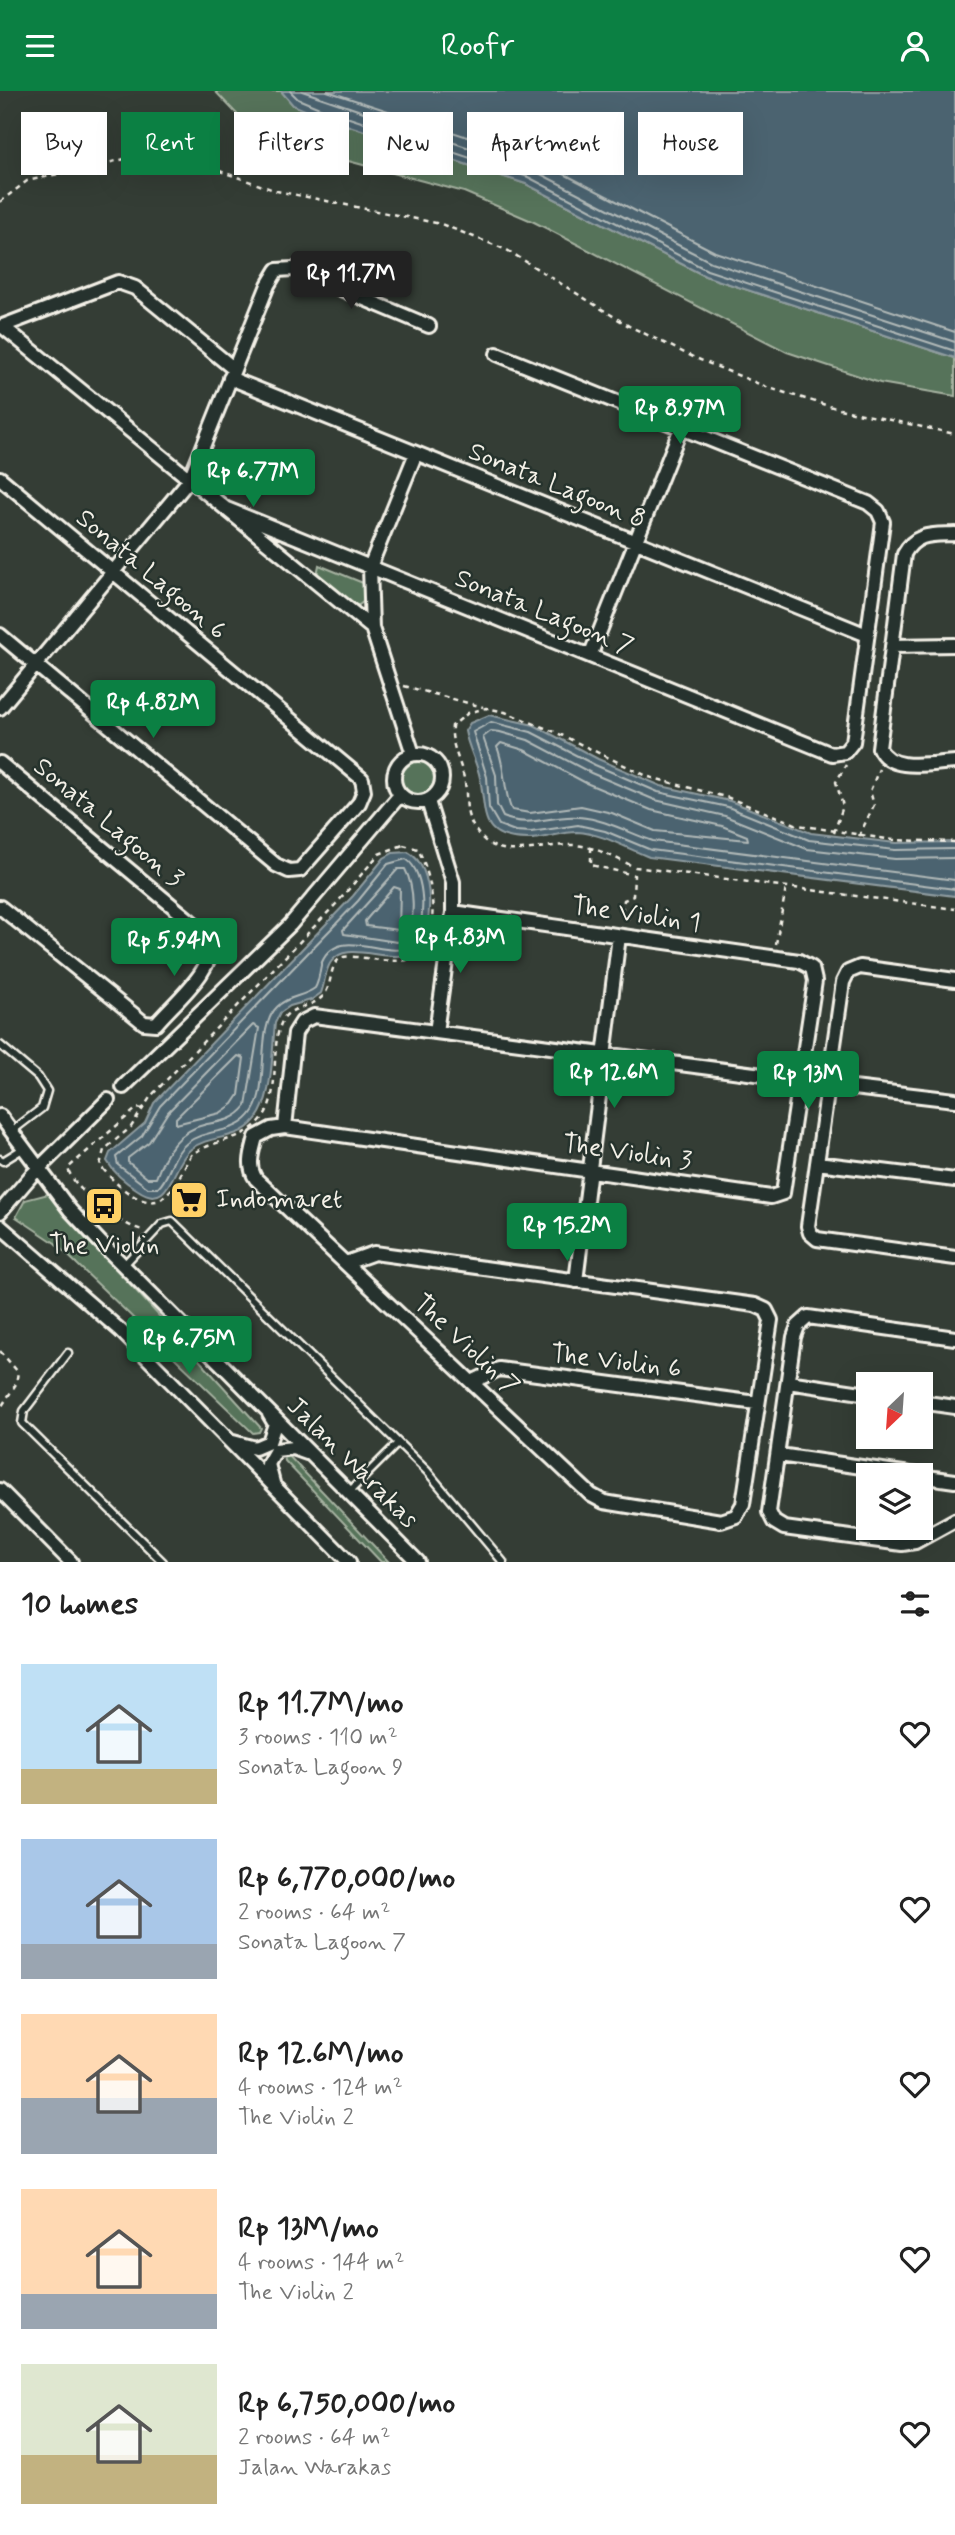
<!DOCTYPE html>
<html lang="en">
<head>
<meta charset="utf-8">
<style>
	:root { --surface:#fff; --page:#f2f2f2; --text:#222; --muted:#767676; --accent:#0b8043 }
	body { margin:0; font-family:Mynerve,sans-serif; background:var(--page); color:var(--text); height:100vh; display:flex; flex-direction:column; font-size:26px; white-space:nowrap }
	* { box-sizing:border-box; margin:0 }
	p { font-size:23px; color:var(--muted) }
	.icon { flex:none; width:38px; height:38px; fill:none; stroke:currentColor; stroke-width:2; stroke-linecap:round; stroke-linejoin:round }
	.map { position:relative; height:1471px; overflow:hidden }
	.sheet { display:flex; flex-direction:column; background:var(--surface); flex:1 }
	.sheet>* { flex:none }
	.hud { position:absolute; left:21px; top:21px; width:914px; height:63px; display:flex; gap:14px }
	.needle { width:46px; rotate:205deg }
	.fabs { position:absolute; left:856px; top:1281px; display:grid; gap:14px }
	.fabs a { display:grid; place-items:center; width:77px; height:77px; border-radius:0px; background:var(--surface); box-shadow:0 7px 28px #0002; font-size:35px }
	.price { position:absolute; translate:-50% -60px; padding:0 16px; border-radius:7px; background:var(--accent); color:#fff; font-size:23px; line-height:46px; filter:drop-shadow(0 2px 4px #0008) }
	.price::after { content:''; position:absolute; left:50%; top:42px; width:21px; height:16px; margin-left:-10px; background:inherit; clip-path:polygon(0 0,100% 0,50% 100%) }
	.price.on { background:#222; color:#fff }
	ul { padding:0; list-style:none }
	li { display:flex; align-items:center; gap:21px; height:175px; padding:0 21px }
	li span { display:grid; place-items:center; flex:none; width:196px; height:140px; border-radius:0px; color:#555 }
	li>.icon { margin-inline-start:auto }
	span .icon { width:84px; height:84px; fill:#fffc; stroke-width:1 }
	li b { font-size:30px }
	h2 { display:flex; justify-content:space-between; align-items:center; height:84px; padding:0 21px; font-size:30px }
	.tag { padding:0 24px; border-radius:0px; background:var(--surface); box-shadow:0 7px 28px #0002; font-size:24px; line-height:63px }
	.tag.on { background:var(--accent); color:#fff }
	header { display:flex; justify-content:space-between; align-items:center; height:91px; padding:0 21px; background:var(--accent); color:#fff; font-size:32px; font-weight:600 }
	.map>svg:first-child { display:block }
	.green { fill:#57735a; stroke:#a6b2a1; stroke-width:2 }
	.water { fill:#4c6470; stroke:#8f9ca0; stroke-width:2 }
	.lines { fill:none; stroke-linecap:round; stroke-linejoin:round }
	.shore { stroke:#b1b9b8; stroke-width:2 }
	.service-casing { stroke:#f4f1e8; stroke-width:11 }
	.minor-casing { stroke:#f4f1e8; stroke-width:18 }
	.path { stroke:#f4f1e8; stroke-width:2.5; stroke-dasharray:5 5; stroke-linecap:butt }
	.service { stroke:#26332d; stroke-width:6 }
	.minor { stroke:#26332d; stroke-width:12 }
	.labels { text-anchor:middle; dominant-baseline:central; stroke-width:5; stroke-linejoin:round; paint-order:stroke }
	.street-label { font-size:26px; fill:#f4f1e8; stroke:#26332d }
	.poi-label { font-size:26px; fill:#f4f1e8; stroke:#26332d; text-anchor:start }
</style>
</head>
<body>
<header><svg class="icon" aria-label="menu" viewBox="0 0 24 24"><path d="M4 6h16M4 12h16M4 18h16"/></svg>Roofr<svg class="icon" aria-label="person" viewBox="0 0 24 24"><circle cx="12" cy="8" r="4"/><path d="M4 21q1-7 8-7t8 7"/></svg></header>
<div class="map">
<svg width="955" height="1471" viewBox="0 0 955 1471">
	<rect width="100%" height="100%" fill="#343d35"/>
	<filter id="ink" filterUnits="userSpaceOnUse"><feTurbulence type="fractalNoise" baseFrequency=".0143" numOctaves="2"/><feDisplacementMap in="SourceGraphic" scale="14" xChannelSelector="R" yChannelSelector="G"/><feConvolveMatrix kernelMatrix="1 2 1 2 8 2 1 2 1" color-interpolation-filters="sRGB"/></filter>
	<g filter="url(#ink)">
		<path class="green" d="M215,0H281L293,14L319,25L526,93L705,185L955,267V305L880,292L787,261L534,131L464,101L281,52L250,37Z
			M319,474L363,492L364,510L359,514H354L317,484Z
			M400 687a17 17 0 1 1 34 0a17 17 0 1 1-34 0Z
			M48,1103L261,1337L259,1341L253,1342L55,1152L16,1126L25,1109Z
			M284,1364H288L389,1471H381L285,1370Z"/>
		<path class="water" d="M281,0H955V267L705,185L526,93L319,25L293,14Z
			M489,624L534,634L598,668L661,695L730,710L811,742L896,752L955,751V805L649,766C626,757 601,742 577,741C561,741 545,748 528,748C478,748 487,723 480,687C477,671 468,657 465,640L470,632Z
			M408,761C436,776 433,837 418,860C390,876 347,847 331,871C325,879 325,892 321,902L311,909L290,915L280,922L275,932C272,959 273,998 260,1022C242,1053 213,1041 191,1058C172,1072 171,1122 138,1099C126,1092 114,1082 107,1070L110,1062L145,1032L154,1012L353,805L384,767L393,762Z"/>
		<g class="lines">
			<path class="shore" d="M290,0L298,8L322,18L528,86L707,179L955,260
				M302,0L531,78L711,171L955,251
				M327,0L535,68L715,161L955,241
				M501,652L524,659L586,692L651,719L722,735L747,745L748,749L655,740L612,722L581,715L530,722L512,719C505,709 505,674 497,656Z
				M955,758L895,759L809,749L728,716L658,701L595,674L531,641L491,631L473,641L487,686L489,717L499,734L515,740L531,741L578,734L605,740L651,759L955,798
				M955,767L895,768L807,758L725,725L655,709L591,682L528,649L500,641L491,640L483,646L496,684L497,714L503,726C530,738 552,723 579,726C605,728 629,742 653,750L955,789
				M406,768C427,782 426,835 413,855C387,870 339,833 322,871C319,879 320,889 315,897C303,906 287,905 277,916C255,937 270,993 253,1020C237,1045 207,1036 187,1052C171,1064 171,1085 158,1097H148L118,1074L116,1066L142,1045L160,1015L358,810L388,773Z
				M398,778H405C415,797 415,828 407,848L397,851L344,843L343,839Z
				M394,796L400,798L399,839L366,835L365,830Z
				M253,934L259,937L246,1015C235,1029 223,1030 207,1033C178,1039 165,1062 156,1087H147L128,1071V1067L149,1051L168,1021Z
				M238,965L244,967L239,1004L233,1013L220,1022L176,1033V1027Z"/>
			<defs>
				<path id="service" d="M0,954L38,986L47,1000L42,1017L12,1040
					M0,1068L3,1070L24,1057
					M123,1175L162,1133L172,1130L427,1380L503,1471
					M68,1262L24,1320L22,1332L163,1471
					M348,1402L398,1352"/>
				<path id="minor" d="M2,235L372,537L413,663
					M0,236L118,191L135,197L234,278
					M230,287L867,544
					M0,387L362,688L364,700L359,712L300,779L289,780L276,774L0,544
					M227,418L832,663L845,661L853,651L883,431L878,420L868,412L497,263
					M955,443C933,444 916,441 904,463L879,657C890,682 931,672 955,671
					M372,537L370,476L416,362
					M892,555L955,554
					M590,565L681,337
					M0,617L190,388L268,194L277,179L293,178L429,235
					M394 687a24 24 0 1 1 48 0a24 24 0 1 1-48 0Z
					M0,672L211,847C217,878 175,910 156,933L144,932L0,816
					M428,710L453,791V821L436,941
					M955,889L860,876L848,881L843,891L808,1135L810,1142L817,1148L955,1167
					M828,994L955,1009
					M123,996L290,834L400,704
					M0,1025L70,1119L101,1152L418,1471
					M285,1036L295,942L302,931L314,925L801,989
					M817,1072L955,1089
					M0,1121L31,1085L108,1009
					M0,1135L121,1240L349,1471
					M346,1172L374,1162L755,1214L766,1219L771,1229L743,1413L736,1425L721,1430L604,1411L591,1404L256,1088C247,1075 252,1062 256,1046L271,1038L285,1036L771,1106L783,1102L815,890L812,877L799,870L453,821
					M576,1190L619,845
					M955,1247L808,1226L798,1235L794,1246L769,1421L774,1431L784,1437L902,1453L915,1451L955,1429
					M472,1291L499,1278L757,1312
					M788,1291L868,1303
					M920,1311L955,1316
					M233,1351L255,1357L269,1351L275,1333L269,1323
					M779,1364L917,1384
					M920,1385L955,1390
					M273,1392L268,1373L276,1359L293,1357L307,1362
					M0,1399L71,1471"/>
			</defs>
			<use href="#service" class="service-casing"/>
			<use href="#minor" class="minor-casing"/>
			<path class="path" d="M0,111L27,90L125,68L194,71L277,100L441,133L507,159L629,235L693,266L769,297L839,318L955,343
				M404,595L483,616
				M834,742L843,715L836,691L846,674
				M859,745L874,714L870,700L879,678
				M955,751L893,749L798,734L729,707L649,686L555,641L505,621L486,617L468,622L452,635C450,654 462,673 465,692C467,703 465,719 470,729C491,776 532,754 569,754C592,753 614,767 635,776L955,818
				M403,754L418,758C433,788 440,834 421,864C395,879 350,859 339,868C328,878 333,896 322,906C310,918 290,914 282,930C268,960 284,1008 257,1033C238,1051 211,1049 191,1064L174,1096L160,1109C139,1117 112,1090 100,1074L104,1059L131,1036L151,1005L336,813L379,763Z
				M591,756V774L634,784L633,805L624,809L622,820L628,826V832
				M776,853L786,797
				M143,1018L137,1017L68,1077C72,1098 123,1137 144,1139
				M0,1260L18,1281L16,1293L0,1318"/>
			<use href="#service" class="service"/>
			<use href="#minor" class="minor"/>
		</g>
	</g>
	<defs>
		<symbol id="supermarket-square" viewBox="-11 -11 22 22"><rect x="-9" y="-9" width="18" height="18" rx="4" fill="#ffd166" stroke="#26332d"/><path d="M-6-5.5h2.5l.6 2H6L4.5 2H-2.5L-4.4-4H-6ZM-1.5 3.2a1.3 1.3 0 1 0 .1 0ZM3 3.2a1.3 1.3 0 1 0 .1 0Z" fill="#111"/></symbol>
		<symbol id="bus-square" viewBox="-11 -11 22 22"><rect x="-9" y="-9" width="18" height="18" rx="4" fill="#ffd166" stroke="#26332d"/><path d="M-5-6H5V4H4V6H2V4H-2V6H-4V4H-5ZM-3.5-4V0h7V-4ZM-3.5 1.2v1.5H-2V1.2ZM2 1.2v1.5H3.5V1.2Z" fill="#111"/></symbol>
	</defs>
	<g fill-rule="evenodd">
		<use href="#supermarket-square" x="167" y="1087" width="44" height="44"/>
		<use href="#bus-square" x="82" y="1093" width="44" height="44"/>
	</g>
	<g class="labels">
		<g class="street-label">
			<text transform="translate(557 395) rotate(22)">Sonata Lagoon 8</text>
			<text transform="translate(151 484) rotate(40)">Sonata Lagoon 6</text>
			<text transform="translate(544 522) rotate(22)">Sonata Lagoon 7</text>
			<text transform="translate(108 732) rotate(40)">Sonata Lagoon 3</text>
			<text transform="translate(636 824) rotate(8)">The Violin 1</text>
			<text transform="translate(627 1062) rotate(8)">The Violin 3</text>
			<text transform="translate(466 1254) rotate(43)">The Violin 7</text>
			<text transform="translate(616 1271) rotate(7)">The Violin 6</text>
			<text transform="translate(352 1372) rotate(45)">Jalan Warakas</text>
		</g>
		<g class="poi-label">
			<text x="216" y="1109">Indomaret</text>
			<text x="104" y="1155" text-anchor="middle">The Violin</text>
		</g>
	</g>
</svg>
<div class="fabs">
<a><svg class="needle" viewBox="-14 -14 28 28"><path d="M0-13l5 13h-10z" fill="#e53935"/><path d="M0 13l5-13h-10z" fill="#767676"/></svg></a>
<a><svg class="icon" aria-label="layers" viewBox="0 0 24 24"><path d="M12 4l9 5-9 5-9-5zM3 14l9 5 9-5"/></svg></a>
</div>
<b class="price on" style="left:351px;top:220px">Rp 11.7M</b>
<b class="price" style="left:680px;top:355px">Rp 8.97M</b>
<b class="price" style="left:253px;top:418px">Rp 6.77M</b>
<b class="price" style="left:153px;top:649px">Rp 4.82M</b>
<b class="price" style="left:460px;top:884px">Rp 4.83M</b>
<b class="price" style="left:174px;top:887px">Rp 5.94M</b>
<b class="price" style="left:614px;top:1019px">Rp 12.6M</b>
<b class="price" style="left:808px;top:1020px">Rp 13M</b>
<b class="price" style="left:567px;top:1172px">Rp 15.2M</b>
<b class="price" style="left:189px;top:1285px">Rp 6.75M</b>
<div class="hud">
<a class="tag">Buy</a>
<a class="tag on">Rent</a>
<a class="tag">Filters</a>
<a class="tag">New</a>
<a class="tag">Apartment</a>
<a class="tag">House</a>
</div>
</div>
<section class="sheet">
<h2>10 homes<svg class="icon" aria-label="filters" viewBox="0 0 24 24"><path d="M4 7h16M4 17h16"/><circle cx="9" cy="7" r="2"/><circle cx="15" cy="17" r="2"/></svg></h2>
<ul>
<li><span style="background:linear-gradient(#bfe0f5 75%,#c2b280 0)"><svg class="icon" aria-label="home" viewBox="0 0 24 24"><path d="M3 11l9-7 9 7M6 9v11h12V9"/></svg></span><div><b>Rp 11.7M/mo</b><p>3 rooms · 110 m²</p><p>Sonata Lagoon 9</p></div><svg class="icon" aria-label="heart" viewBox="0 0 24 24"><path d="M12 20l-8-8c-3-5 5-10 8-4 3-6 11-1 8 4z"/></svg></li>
<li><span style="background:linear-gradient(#a9c7e8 75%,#9aa5b1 0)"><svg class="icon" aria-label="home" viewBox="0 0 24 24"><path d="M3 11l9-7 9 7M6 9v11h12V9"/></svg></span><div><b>Rp 6,770,000/mo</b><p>2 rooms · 64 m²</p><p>Sonata Lagoon 7</p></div><svg class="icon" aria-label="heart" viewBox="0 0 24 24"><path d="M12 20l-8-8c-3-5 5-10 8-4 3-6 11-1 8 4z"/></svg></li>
<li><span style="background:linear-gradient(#ffd9b3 60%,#9aa5b1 0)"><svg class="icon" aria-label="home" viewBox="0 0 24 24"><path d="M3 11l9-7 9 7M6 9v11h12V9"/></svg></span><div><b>Rp 12.6M/mo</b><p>4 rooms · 124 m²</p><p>The Violin 2</p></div><svg class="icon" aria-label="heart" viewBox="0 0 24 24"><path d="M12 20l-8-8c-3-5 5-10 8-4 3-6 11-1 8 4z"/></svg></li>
<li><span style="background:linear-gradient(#ffd9b3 75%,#9aa5b1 0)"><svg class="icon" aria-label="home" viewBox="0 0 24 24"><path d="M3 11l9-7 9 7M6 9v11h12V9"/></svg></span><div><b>Rp 13M/mo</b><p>4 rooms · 144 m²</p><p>The Violin 2</p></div><svg class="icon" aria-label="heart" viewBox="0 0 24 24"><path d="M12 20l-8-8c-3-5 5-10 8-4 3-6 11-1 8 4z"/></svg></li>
<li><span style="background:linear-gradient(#dfe7d0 65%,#c2b280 0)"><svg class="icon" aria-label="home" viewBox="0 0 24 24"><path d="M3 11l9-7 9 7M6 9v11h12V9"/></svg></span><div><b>Rp 6,750,000/mo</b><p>2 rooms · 64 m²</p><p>Jalan Warakas</p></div><svg class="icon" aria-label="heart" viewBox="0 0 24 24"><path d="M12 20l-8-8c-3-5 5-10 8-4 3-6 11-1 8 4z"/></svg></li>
</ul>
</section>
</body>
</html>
